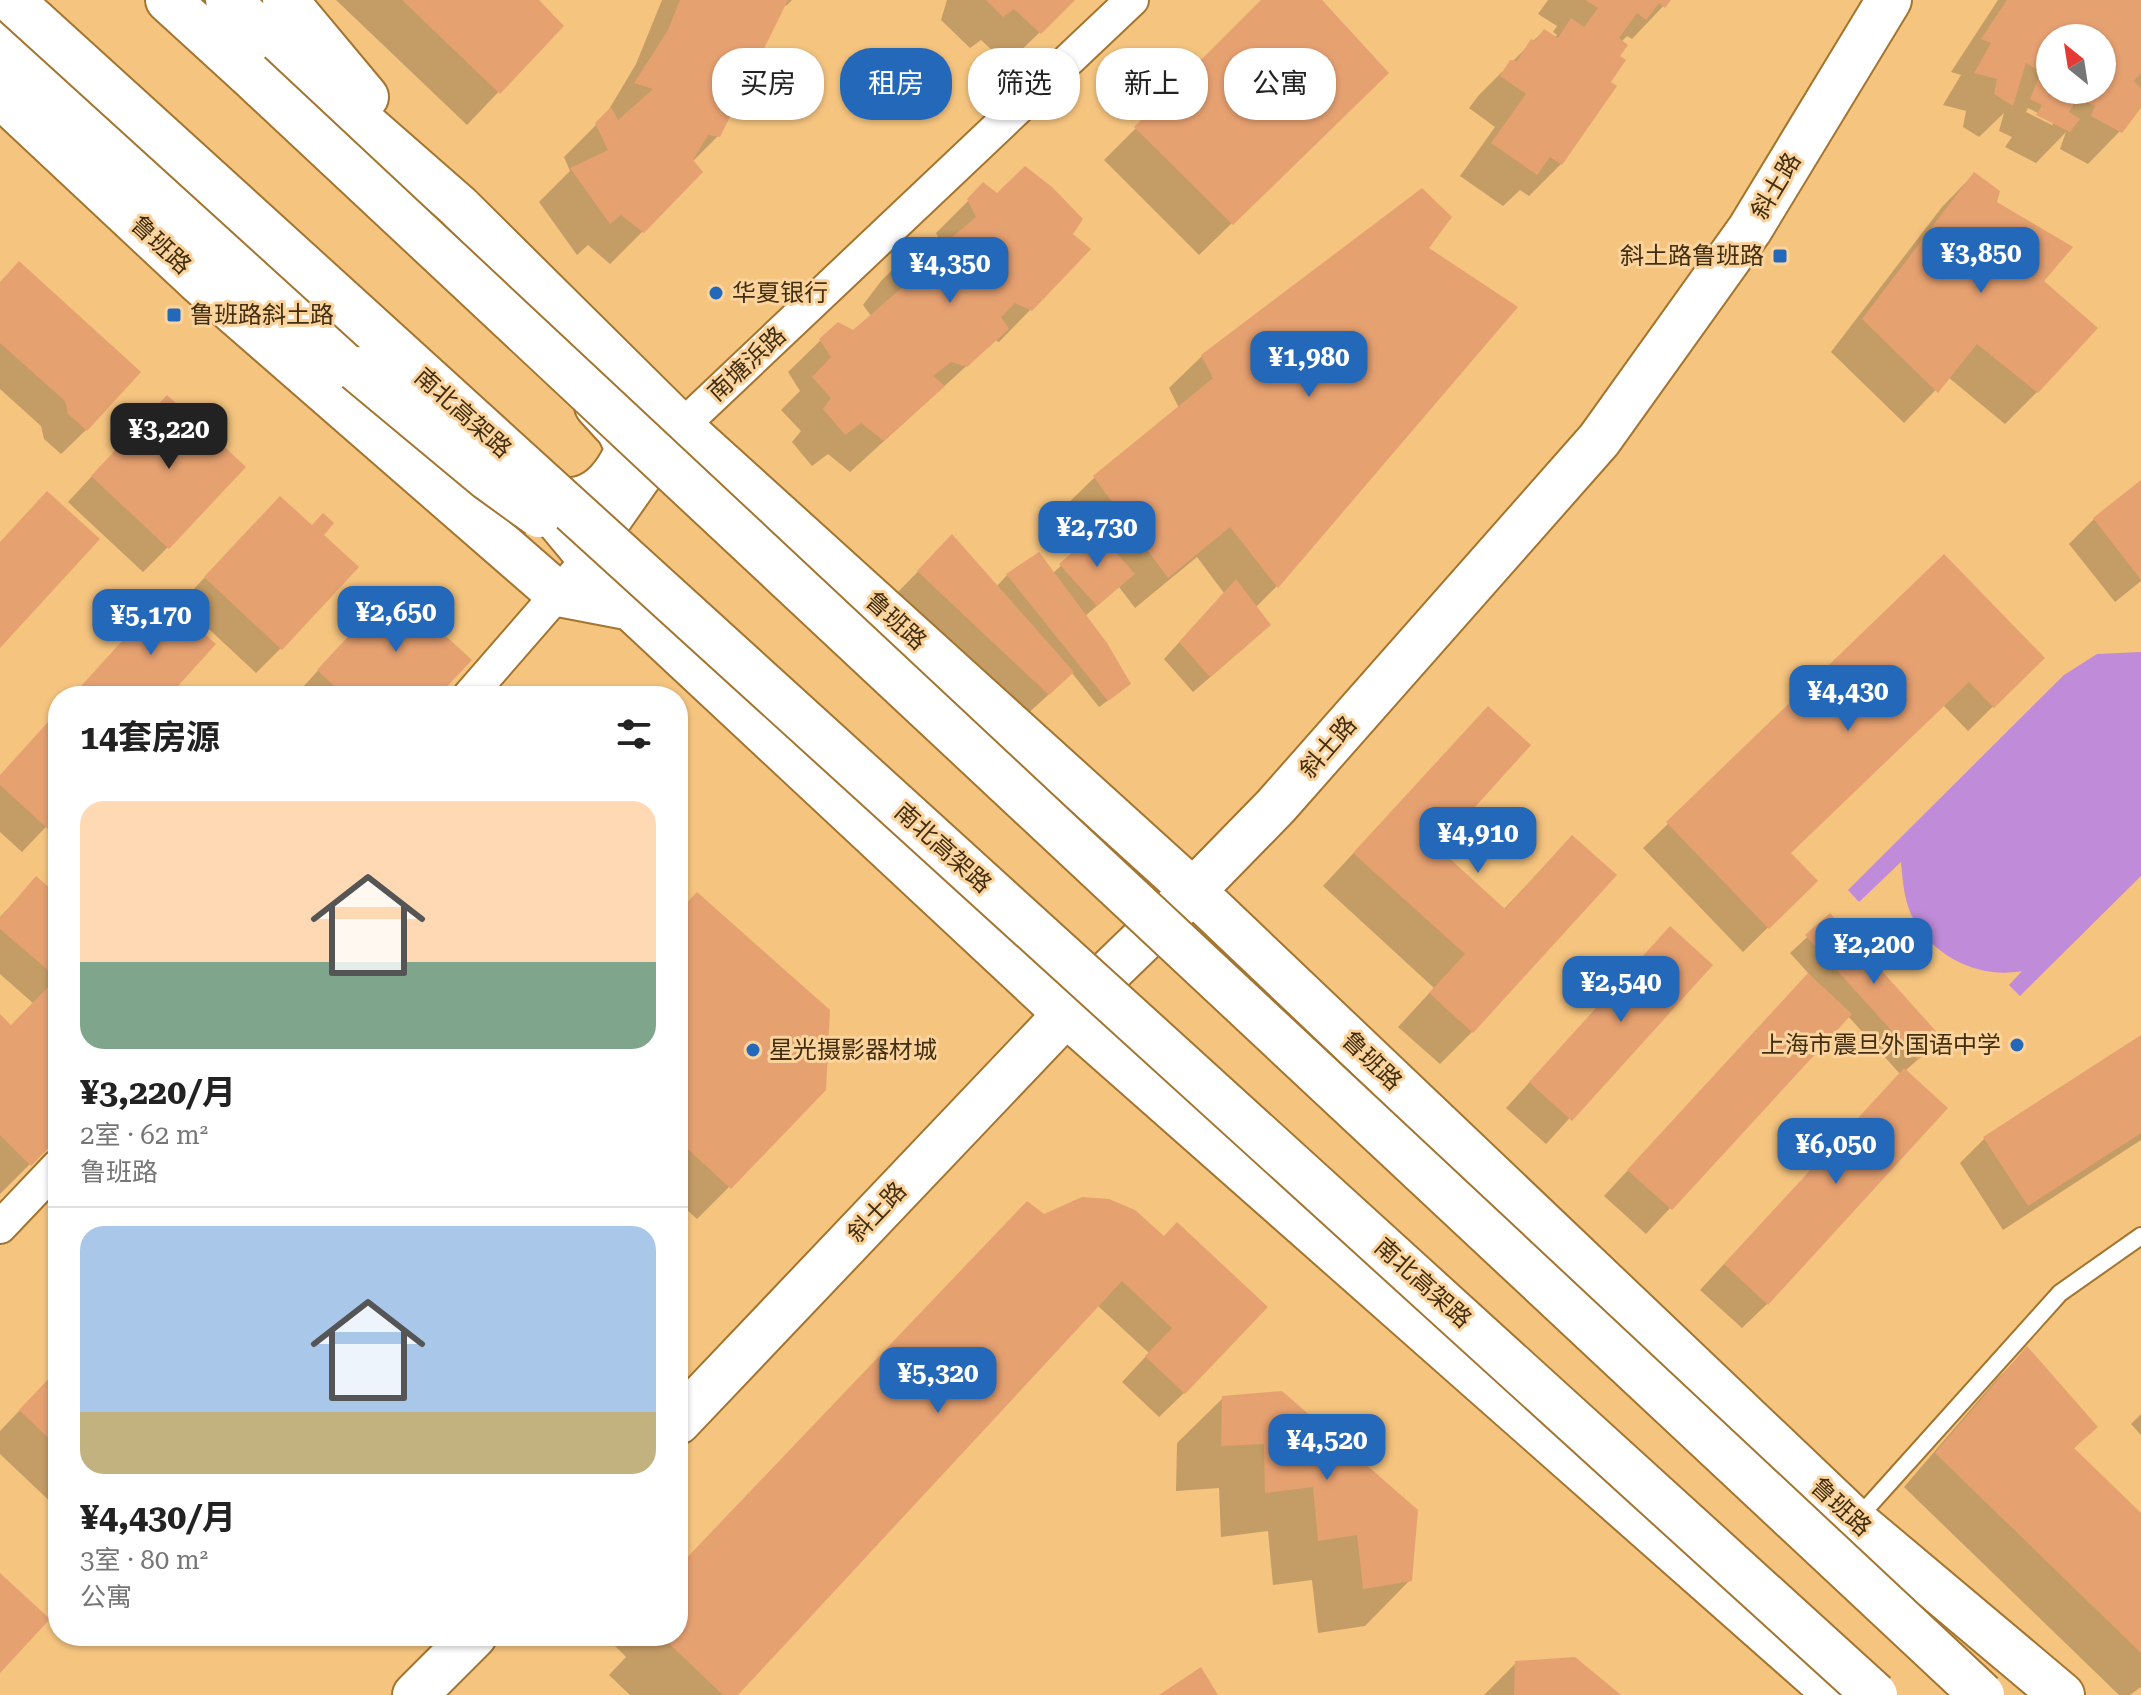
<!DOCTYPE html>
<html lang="zh">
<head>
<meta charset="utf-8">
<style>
	:root { --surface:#fff; --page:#f6f6f6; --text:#222; --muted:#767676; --line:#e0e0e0; --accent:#2468b9 }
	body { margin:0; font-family:"Roboto Serif","Noto Sans SC",serif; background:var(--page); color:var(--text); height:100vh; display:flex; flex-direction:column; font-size:30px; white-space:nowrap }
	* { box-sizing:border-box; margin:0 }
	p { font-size:26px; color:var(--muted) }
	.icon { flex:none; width:44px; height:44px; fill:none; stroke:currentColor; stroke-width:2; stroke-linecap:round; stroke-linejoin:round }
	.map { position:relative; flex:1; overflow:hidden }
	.details { position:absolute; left:48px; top:686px; width:640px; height:960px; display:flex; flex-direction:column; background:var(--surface); border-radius:32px; box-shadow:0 2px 6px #0004 }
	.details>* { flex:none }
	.banner { position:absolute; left:712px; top:48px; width:760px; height:72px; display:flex; gap:16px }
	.needle { width:52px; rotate:330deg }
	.controls { position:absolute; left:2036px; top:24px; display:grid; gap:16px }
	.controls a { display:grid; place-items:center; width:80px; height:80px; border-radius:50%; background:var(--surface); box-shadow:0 2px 6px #0004; font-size:40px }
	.price { position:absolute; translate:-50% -68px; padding:0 18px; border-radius:16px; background:var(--accent); color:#fff; font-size:26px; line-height:52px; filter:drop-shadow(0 2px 4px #0008) }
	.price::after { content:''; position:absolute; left:50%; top:48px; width:24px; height:18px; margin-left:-12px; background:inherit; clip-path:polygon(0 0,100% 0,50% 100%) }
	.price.active { background:#222; color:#fff }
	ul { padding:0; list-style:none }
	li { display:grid; align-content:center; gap:16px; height:424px; padding:0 32px }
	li+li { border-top:2px solid var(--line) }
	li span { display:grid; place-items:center; height:248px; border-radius:24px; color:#555 }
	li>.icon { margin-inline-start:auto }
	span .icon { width:144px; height:144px; fill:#fffc; stroke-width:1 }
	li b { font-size:34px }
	h2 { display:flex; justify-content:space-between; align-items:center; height:96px; padding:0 32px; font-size:34px }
	.tag { padding:0 28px; border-radius:32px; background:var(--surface); box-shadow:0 2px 6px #0004; font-size:28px; line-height:72px }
	.tag.active { background:var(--accent); color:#fff }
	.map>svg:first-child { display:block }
	.green { fill:#c08bd8 }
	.shadow { fill:#0003; fill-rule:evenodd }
	.building { fill:#e6a171; fill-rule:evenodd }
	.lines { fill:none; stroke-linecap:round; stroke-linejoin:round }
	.service-casing { stroke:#a3752f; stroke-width:20 }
	.minor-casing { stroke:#a3752f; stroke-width:36 }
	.secondary-casing { stroke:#a3752f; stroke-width:48 }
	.primary-casing { stroke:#a3752f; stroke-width:48 }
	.trunk-casing { stroke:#a3752f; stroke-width:48 }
	.service { stroke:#fff; stroke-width:16 }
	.minor { stroke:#fff; stroke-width:32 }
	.secondary { stroke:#fff; stroke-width:44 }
	.primary { stroke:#fff; stroke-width:44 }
	.trunk { stroke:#fff; stroke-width:44 }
	.trunk-bridge-casing { stroke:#a3752f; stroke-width:48; stroke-linecap:butt }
	.trunk-bridge { stroke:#fff; stroke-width:44 }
	.poi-dot { fill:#2468b9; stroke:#fbd39d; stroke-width:3 }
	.labels { text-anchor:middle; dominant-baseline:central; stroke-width:6; stroke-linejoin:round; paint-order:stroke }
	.street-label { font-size:24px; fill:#422e11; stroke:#fbd39d }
	.poi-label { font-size:24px; fill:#422e11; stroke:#fbd39d; text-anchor:start }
</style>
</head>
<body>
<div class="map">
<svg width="2141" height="1695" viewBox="0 0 2141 1695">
	<rect width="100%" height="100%" fill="#f5c47f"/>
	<path class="green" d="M2141,652V876L2020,996L2009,985L2022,971C1981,979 1936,958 1915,922C1904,903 1903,883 1901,862L1859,902L1848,890L2064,675L2097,654Z"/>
	<path class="shadow" d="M336,0H536L561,26L467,125Z
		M662,0H792L786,6L784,3L718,136L692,162L642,232L610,264L588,245L577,255L539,202L570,171L564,157L605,116L636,64Z
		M1073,0L1007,64L981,40L970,48L941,20L947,0Z
		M1264,0H1319L1354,105L1199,255L1104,160Z
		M1548,0H1669L1632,39L1627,36L1621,42L1561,164L1529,196L1520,190L1503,206L1460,176L1495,127L1469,108L1479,95L1532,42L1544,31L1554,38L1557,35L1553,32L1557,26L1538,14Z
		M1998,0H2141V104L2120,131L2088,164L2060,149L2066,132L2036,163L2005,147L2012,137L1999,131L2004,113L1979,137L1963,127L1966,111L1943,105L1961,75L1951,72ZM2050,38H2102V90H2050ZM2028,108L2055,122L2052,125L2026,112Z
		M1974,174L1995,203L2041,281L2037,392L2005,424L1948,377L1904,423L1831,352L1942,207Z
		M984,185L997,196L1031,309L999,342L995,340L850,472L828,454L812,466L792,442L801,431L781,410L800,391L788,372L821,340L854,333L872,317L863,305L881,281L913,249L927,260L943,247L936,233Z
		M1426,249L1515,308L1276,587L1255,608L1252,641L1193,692L1164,659L1224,593L1197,557L1135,608L1119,587L1084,617L1121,691L1099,707L1072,673L1023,718L894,596L952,537L996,587L1007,575L1038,555L1052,574L1087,542L1062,509L1095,477L1179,408L1169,388L1202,356Z
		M0,282L86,430L61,454L44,439L41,426L0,389Z
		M142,422L168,547L143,572L68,502Z
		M2141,482V581L2115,602L2069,544L2094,519Z
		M255,523L311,527L321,535L281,648L256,673L181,603Z
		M1944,557L2042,658L1968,731L1943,705L1789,854L1815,881L1743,952L1643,848Z
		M368,615L434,627L435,696H295Z
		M1488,708L1435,848L1503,910L1572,837L1472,1032L1440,1064L1398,1027L1434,988L1323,886Z
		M58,712V814L22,852L0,832V776Z
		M36,879L58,898V1111L52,1117L58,1122V1136L0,1194V1017L11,1027L34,1004L0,974V917Z
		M678,914L729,1187L697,1219L678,1202Z
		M1830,916L1924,1054L1905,1071L1767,1304L1742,1328L1700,1290L1900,1074L1848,1016L1646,1234L1604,1196L1809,974L1790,953Z
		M1670,929L1710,965L1546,1144L1506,1108Z
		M2141,1037V1140L2003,1230L1960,1163L1984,1139Z
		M1043,1216L1164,1238L1184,1393L1159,1417L1122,1382L1149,1353L1097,1305L735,1695H630L609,1675L626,1657L609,1640L613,1636H678V1568Z
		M2027,1349L2096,1427L2073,1449L2141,1516V1687L2130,1695H2119L1904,1487L1995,1381Z
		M58,1370V1509L0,1454V1431Z
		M1223,1398L1410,1580L1365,1626L1318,1633L1312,1580L1273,1585L1268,1531L1221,1537L1219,1488L1176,1491L1177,1443Z
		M2141,1414V1435L2131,1424Z
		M1516,1663L1618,1695H1484Z"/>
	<path class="building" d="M402,0H539L564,26L500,94Z
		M680,0H788L720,137L708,135L693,160L703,172L644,233L621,215L610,224L570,168L608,150L595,123L611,107L618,120L653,89L634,83L668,30Z
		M986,0H1075L1041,34L1014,9L1003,17Z
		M1261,0H1322L1389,73L1233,225L1134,127Z
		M1585,0H1671L1665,8L1659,3L1646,20L1637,13L1619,38L1628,45L1620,56L1626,60L1611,82L1617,86L1562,165L1550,157L1537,175L1491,143L1526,94L1500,76L1510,60L1517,61L1531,39L1535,41L1544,29L1558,38L1571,18L1584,27L1598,8Z
		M2007,0H2141V73L2134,81L2141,88V108L2122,133L2091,116L2095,106L2077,98L2069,112L2080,119L2070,132L2036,115L2042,105L2030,99L2041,72L2026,63L2013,106L1994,94L1997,79L1974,73L1991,43L1981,39ZM2050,38H2102V90H2050Z
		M1025,166L1052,187L1083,219L1073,234L1091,249L1032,311L1015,303L1001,317L1009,329L967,367L951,362L933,376L945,386L884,441L861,423L845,435L823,409L831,398L812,377L831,357L819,339L838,322L853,330L905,285L894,272L913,246L927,258L976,217L967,199L983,182L997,193Z
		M1974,172L2000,191L1997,202L2073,247L2044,281L2098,328L2038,393L1977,344L1938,393L1862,319Z
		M1422,188L1452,217L1429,248L1518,307L1278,588L1230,527L1168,578L1093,476L1213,378L1201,355Z
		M19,261L141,372L87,431L68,414L65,401L0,343V282Z
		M167,395L199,424L210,413L221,423L211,434L246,467L169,549L91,476Z
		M2141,480V580L2093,518Z
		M47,491L100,539L0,648V542Z
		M280,496L312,525L323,513L334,523L324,535L359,567L282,650L204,577Z
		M1097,531L1135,574L1097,606L1059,564Z
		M952,534L1074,672L1049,695L917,571Z
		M1039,552L1107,643L1131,684L1108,701L1006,574Z
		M1944,554L2045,658L1994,708L1969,682L1791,853L1818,881L1769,929L1666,822Z
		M1236,579L1271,625L1210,677L1179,642Z
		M393,588L425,618L436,605L447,616L436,627L472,660L438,696H345L317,670Z
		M163,596L216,644L169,696H72Z
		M1488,706L1531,745L1438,848L1505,909L1572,835L1617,875L1473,1033L1429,993L1465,954L1353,853Z
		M58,711V817L48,829L0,785V775Z
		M36,876L58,895V1114L55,1117L58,1119V1138L31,1166L0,1135V1014L11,1025L57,978L0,929V918Z
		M697,892L830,1010L826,1090L731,1189L678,1140V912Z
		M1830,913L1942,1038L1918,1060L1805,935Z
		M1670,926L1713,965L1572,1121L1529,1082Z
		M1808,973L1852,1014L1672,1210L1627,1170Z
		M2141,1035V1133L2028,1206L1983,1137Z
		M1904,1068L1948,1108L1768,1305L1724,1264Z
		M1082,1197L1109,1199L1135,1210L1164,1236L1177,1222L1268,1307L1185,1394L1145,1356L1172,1328L1122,1281L738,1695H723L661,1636H678V1567L1027,1201L1044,1214Z
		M2027,1346L2098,1427L2074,1448L2141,1513V1653L1935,1453Z
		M58,1369V1447L19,1410Z
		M1282,1391L1418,1510L1412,1581L1363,1589L1357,1535L1318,1541L1313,1487L1265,1493L1264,1444L1221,1446L1222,1396Z
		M0,1573L50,1619L0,1673Z
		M1575,1657L1621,1695H1514L1515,1661Z
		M1201,1667L1218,1695H1159Z"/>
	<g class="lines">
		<defs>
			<path id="service" d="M1856,1520L2060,1293L2141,1236"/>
			<path id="minor" d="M469,696L589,558L681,427L1132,0
				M0,1227L58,1166"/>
			<path id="secondary" d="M678,1422L1066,1014L1193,891L1276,806L1599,440L1750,229L1889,0
				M415,1695L474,1636"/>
			<path id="primary" d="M228,0L289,58L458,206L681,427L1193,891L1855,1521L2062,1695
				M285,0L366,97
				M0,95L201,283L558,594L631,608
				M534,493C580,512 609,493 628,449L619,430L597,406
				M547,507L631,608L1066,1014L1837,1695"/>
			<path id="trunk" d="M168,0L249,74
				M0,44L357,369"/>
		</defs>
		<use href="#service" class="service-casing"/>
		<use href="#minor" class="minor-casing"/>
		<use href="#secondary" class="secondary-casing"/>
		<use href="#primary" class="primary-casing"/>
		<use href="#trunk" class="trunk-casing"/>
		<use href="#service" class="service"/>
		<use href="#minor" class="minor"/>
		<use href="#secondary" class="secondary"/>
		<use href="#primary" class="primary"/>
		<use href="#trunk" class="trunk"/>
		<defs>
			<path id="trunk-bridge" d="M11,0C631,567 1255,1129 1875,1695
				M249,74L1982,1695
				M357,369L488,478L539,515"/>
		</defs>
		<use href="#trunk-bridge" class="trunk-bridge-casing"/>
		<use href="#trunk-bridge" class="trunk-bridge"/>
	</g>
	<g class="poi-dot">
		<rect x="1772" y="248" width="16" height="16" rx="4"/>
		<circle cx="716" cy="293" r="8"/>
		<rect x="166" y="307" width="16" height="16" rx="4"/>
		<circle cx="2017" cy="1045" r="8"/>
		<circle cx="753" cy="1050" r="8"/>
	</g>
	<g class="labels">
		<g class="street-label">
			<text transform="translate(1776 186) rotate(-59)">斜土路</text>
			<text transform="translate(161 245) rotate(43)">鲁班路</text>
			<text transform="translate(747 364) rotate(-43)">南塘浜路</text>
			<text transform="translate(463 413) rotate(42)">南北高架路</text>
			<text transform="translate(896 621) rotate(42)">鲁班路</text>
			<text transform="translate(1328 747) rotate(-49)">斜土路</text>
			<text transform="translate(943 848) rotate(42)">南北高架路</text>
			<text transform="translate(1372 1061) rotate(44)">鲁班路</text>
			<text transform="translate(877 1212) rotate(-46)">斜土路</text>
			<text transform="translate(1423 1283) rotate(42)">南北高架路</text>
			<text transform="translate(1841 1507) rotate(43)">鲁班路</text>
		</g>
		<g class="poi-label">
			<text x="1764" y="256" text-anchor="end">斜土路鲁班路</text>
			<text x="732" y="293">华夏银行</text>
			<text x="190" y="315">鲁班路斜土路</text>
			<text x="2001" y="1045" text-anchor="end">上海市震旦外国语中学</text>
			<text x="769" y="1050">星光摄影器材城</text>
		</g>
	</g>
</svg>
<div class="controls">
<a><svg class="needle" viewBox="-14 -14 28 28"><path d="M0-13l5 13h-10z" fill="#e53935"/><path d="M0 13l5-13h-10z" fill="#767676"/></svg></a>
</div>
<b class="price" style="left:1981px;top:295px">¥3,850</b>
<b class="price" style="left:950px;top:305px">¥4,350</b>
<b class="price" style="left:1309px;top:399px">¥1,980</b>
<b class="price active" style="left:169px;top:471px">¥3,220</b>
<b class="price" style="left:1097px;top:569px">¥2,730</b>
<b class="price" style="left:396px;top:654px">¥2,650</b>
<b class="price" style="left:151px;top:657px">¥5,170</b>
<b class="price" style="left:1848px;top:733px">¥4,430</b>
<b class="price" style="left:1478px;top:875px">¥4,910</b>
<b class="price" style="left:1874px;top:986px">¥2,200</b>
<b class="price" style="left:1621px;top:1024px">¥2,540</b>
<b class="price" style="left:1836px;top:1186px">¥6,050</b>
<b class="price" style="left:938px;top:1415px">¥5,320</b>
<b class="price" style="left:1327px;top:1482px">¥4,520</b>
<div class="banner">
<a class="tag">买房</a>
<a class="tag active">租房</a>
<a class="tag">筛选</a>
<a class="tag">新上</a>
<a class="tag">公寓</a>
</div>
<section class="details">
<h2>14套房源<svg class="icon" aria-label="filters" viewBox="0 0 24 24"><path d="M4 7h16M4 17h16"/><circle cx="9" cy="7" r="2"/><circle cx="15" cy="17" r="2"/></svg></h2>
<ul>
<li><span style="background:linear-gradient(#ffd9b3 65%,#7fa58c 0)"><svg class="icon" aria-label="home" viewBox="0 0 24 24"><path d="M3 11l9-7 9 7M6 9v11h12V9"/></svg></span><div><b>¥3,220/月</b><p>2室 · 62 m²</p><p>鲁班路</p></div></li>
<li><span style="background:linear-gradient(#a9c7e8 75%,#c2b280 0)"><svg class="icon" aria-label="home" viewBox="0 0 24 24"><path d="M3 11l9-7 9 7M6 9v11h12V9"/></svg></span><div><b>¥4,430/月</b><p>3室 · 80 m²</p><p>公寓</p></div></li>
</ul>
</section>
</div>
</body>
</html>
